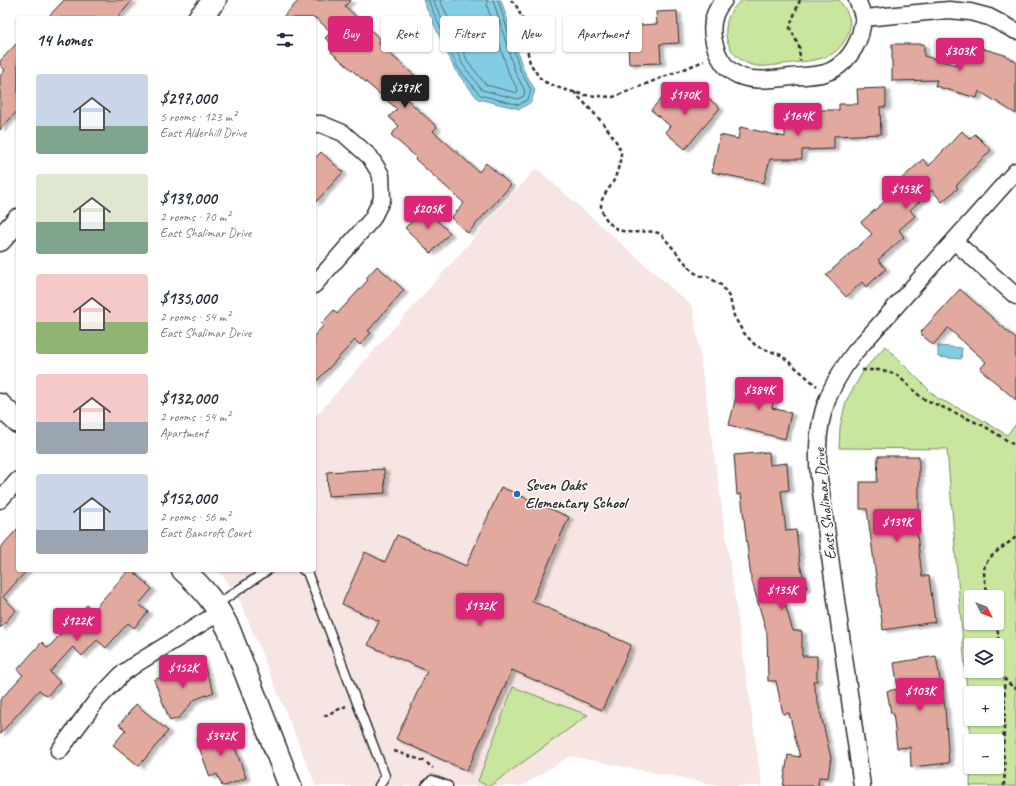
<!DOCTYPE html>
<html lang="en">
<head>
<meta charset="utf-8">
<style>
	:root { --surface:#fff; --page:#f6f6f7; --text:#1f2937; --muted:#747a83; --accent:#db2777 }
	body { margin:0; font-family:Caveat,sans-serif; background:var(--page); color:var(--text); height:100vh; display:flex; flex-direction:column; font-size:15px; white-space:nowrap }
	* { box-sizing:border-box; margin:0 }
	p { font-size:13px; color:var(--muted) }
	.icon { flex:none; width:22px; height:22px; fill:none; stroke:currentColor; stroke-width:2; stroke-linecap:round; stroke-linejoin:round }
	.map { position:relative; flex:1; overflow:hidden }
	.details { position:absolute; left:16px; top:16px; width:300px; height:556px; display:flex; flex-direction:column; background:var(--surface); border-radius:4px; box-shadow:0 1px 3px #0004 }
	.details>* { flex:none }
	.guide { position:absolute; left:328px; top:16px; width:380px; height:36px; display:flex; gap:8px }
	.needle { width:26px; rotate:132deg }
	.tools { position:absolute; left:964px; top:590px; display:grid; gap:8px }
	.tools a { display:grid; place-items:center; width:40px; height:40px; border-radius:4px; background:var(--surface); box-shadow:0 1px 3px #0004; font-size:20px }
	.price { position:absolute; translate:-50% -34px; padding:0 9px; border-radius:4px; background:var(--accent); color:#fff; font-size:13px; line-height:26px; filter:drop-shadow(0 1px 2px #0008) }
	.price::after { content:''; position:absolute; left:50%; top:24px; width:12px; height:9px; margin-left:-6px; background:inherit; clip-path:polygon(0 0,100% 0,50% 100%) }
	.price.selected { background:#222; color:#fff }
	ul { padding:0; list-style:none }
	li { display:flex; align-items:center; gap:12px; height:100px; padding:0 20px }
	li span { display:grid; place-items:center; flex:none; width:112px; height:80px; border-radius:4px; color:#555 }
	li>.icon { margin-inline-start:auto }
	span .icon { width:48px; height:48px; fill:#fffc; stroke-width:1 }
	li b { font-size:17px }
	h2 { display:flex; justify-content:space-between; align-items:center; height:48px; padding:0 20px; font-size:17px }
	.tag { padding:0 14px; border-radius:4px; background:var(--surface); box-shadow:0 1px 3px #0004; font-size:14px; line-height:36px }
	.tag.selected { background:var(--accent); color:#fff }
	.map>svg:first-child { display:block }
	.built { fill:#f6e5e2 }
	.green { fill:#c8e69d; stroke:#7a8864; fill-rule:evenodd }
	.water { fill:#83cde4; stroke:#608c9a }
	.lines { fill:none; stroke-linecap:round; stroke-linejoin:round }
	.shore { stroke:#4e6c75; stroke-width:1 }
	.building { fill:#e2a99e; stroke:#2b2b2b; filter:url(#shadow) }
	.lane-casing { stroke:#2b2b2b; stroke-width:11 }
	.street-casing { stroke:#2b2b2b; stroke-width:19 }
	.secondary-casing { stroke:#2b2b2b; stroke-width:25 }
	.path { stroke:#2b2b2b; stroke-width:2.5; stroke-dasharray:4 3; stroke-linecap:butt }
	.lane { stroke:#fff; stroke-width:8 }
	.street { stroke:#fff; stroke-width:16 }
	.secondary { stroke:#fff; stroke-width:22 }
	.poi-dot { fill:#1f6fb2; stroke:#fff; stroke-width:1.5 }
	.labels { text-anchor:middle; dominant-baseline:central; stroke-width:3; stroke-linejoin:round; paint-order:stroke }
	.poi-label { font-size:16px; font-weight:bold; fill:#2b2b2b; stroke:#fff; text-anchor:start }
	.street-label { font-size:16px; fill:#2b2b2b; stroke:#fff }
</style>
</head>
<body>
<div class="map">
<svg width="1016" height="786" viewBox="0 0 1016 786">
	<defs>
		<filter id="shadow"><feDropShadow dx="4.5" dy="2.5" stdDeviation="1" flood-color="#0004"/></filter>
	</defs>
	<rect width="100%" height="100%" fill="#fff"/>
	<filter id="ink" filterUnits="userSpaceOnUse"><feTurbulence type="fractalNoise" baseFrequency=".025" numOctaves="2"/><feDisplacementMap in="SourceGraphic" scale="8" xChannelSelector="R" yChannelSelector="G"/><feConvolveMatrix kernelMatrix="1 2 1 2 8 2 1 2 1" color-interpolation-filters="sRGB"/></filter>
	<g filter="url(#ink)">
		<path class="built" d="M536,168L693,307L762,786H723L570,756L522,786H316L241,603L219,570H314V418Z"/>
		<path class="green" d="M743,0H839C844,7 849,14 850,22C851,34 841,50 830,55C819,61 798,62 785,64C774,65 762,68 752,65C736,61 724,44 726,28C727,16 732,7 743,0Z
			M885,346L937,398L975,416L1007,435L1016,424V786H970L971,755V767H997V741H971L947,449L839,448L840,427L846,401L864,370ZM971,597H997V623H971ZM971,645H997V671H971ZM971,693H997V719H971Z
			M513,687L588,715L490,786H487L478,781Z"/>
		<path class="water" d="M423,0H501L523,69L535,90L531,102L520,109L478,99L455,70Z
			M938,346L962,348L961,359L938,357Z"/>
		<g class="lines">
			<path class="shore" d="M428,0L458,68L480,95L519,105L528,99L531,90L520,70L498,0
				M433,0L463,65L482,90L518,99L524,96L525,91L515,72L493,0
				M440,0L468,62L486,85L517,93L518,90L509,74L487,6V0"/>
		</g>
		<path class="building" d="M64,0H133L117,18H47Z
			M299,0H351L345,6L381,40L378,43L414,75L399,92L437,127L433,131L479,172L486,163L511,185L468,233L451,218L464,203L415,159L416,157L391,135L399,126L389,117L397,109L331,52L335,47L325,38L331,32L316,18H282Z
			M677,11L679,43L660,44L661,63L629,64L627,26L657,24L656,12Z
			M18,42V110L0,130V76L5,70L0,65V61Z
			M964,43L1005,55L1016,62V114L979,91L977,98L935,86L937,80L892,81V44H924V56L957,65Z
			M886,88V107H880L881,134L834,136V149L802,150V159H770L764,183L712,172L720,135L738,139L740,127L785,137V119L814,118V110H839V104H858L857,89Z
			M669,89L687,104L698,90L720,108L685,149L665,132L670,126L651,110Z
			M962,131L970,139L975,134L991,150L956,186L958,188L942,202L932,190L910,210L915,216L899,230L904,237L878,260L886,269L866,287L862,282L846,297L826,275L872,234L861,222L899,189L895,185L923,159L929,166Z
			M321,152L343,172L314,204V159Z
			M424,208L450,233L431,253L405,228Z
			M377,266L404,290L368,331L371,333L360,345L355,340L314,384V336L323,326L321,324L334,310L337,314L368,280L366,278Z
			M960,289L1016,339V400L980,369L986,362L948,328L933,345L920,333Z
			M740,381L776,390L772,408L791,413L785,439L729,425Z
			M769,452L770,465L787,463L789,490L781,491L786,531L796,530L800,565L807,588L782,595L793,631H802V656H817V681H813L831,758L828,778L819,777L818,786H783L788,755L800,757L789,713L783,714L776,681H768L767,634L751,578L741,494L737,495L734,455Z
			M878,456H919V509H914L922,576H929L935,622L883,630L867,509H860V482H877Z
			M384,469L385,493L328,496L327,472Z
			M501,487L569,517L532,601L631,645L602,710L512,670L467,771L396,739L427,671L368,645L379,621L342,604L365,552L385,562L397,535L466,566Z
			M18,528V570H27L3,597L16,610L0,628V548Z
			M129,570H132L152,589L139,604L148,612L134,628L128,623L106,648L97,640L82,656L73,647L50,672L60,682L47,696L39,690L0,734V700L23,675L17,670L42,642L48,648L87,605L93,610Z
			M936,656L945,708L949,763L911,767L910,747L897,748L893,712L891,713L887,691L898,689L894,663Z
			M202,661L214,692L194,700L180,717L170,721L154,680Z
			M136,704L168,731L139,766L113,745L126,730L119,725Z
			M228,728L246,778L225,786H222L217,774L210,777L196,739Z"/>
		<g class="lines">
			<defs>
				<path id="lane" d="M303,570L307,572L385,776L379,786
					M216,605L268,570
					M426,786L432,780L448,786"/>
				<path id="street" d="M724,0C713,12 710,26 714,42C724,84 756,82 791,77C802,76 814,76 825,73C845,67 859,46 862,26C863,23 864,20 863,17C862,11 859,5 857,0
					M864,18L949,10L970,12L989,17L1016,31
					M314,124H321L343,133L370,157L381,175L382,199L372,219L314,285
					M954,241L1016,296
					M0,500L18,480
					M59,751L97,700L123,673L139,662L220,612
					M862,786L819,478C814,427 824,392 855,352L1016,171"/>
				<path id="secondary" d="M199,18L215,0
					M0,240L18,220
					M0,405L18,422
					M183,570C204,589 217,605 229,630L290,786"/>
			</defs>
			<use href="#lane" class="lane-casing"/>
			<use href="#street" class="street-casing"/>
			<use href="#secondary" class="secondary-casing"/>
			<path class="path" d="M511,0L517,7L525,25L527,49L530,63L539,77L545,82L562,89L585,95L613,97L704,61
				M800,0L791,23L790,28L799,46L800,61
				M574,92C587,106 617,135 621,153C621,156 620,159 620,162C618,169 616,176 613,182C610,188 604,194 602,200C598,210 607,222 614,227C629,238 646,227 661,234L693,272L701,276H707L721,285L730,298L734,316L743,332L756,346L781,355L817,386
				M862,370H882L897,375L922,398L984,426L1016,446
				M988,597C987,588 982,574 985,565C989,555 1008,544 1016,537
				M996,623C1003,645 990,676 1016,688
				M324,716L346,706
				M394,751L424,761L433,768
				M1004,786L1005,770L1003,750L1005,708L1004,680"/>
			<use href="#lane" class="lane"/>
			<use href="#street" class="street"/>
			<use href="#secondary" class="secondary"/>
		</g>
	</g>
	<circle class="poi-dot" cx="517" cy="494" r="4"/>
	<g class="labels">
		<g class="poi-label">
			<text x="525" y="485">Seven Oaks<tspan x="525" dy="18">Elementary School</tspan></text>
		</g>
		<g class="street-label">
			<text transform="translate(825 504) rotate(-96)">East Shalimar Drive</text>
		</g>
	</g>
</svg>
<div class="tools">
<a><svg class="needle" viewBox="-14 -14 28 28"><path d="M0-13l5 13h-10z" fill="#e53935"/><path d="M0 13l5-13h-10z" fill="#747a83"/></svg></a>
<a><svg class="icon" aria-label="layers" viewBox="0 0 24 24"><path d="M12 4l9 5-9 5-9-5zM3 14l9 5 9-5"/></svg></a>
<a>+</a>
<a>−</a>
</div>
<b class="price" style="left:960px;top:72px">$303K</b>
<b class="price selected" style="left:405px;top:109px">$297K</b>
<b class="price" style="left:685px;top:116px">$170K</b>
<b class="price" style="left:798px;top:137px">$164K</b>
<b class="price" style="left:906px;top:210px">$153K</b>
<b class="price" style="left:428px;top:230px">$205K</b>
<b class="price" style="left:759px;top:411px">$384K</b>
<b class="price" style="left:897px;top:543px">$139K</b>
<b class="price" style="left:782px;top:611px">$135K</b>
<b class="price" style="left:480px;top:627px">$132K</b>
<b class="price" style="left:77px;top:642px">$122K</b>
<b class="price" style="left:183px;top:689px">$152K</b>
<b class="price" style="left:920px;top:712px">$103K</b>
<b class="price" style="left:221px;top:757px">$342K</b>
<div class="guide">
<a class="tag selected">Buy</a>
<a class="tag">Rent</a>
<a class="tag">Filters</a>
<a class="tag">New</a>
<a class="tag">Apartment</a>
</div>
<section class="details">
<h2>14 homes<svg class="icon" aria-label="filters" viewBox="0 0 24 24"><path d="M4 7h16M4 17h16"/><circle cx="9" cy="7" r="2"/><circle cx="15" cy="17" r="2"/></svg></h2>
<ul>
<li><span style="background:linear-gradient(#c9d6e8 65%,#7fa58c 0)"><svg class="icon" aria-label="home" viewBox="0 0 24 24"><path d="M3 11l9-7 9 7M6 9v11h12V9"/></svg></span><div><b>$297,000</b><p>5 rooms · 123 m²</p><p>East Alderhill Drive</p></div></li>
<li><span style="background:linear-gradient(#dfe7d0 60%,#7fa58c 0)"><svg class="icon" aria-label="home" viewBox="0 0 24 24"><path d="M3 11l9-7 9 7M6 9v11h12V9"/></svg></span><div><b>$139,000</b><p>2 rooms · 70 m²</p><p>East Shalimar Drive</p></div></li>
<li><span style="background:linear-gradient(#f6c9c9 60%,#8fb573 0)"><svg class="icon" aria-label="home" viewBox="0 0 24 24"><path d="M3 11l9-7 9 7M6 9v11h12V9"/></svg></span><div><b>$135,000</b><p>2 rooms · 54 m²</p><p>East Shalimar Drive</p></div></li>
<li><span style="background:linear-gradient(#f6c9c9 60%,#9aa5b1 0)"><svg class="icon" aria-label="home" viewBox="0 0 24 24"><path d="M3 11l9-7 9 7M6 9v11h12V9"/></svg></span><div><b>$132,000</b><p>2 rooms · 54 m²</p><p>Apartment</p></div></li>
<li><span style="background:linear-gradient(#c9d6e8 70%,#9aa5b1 0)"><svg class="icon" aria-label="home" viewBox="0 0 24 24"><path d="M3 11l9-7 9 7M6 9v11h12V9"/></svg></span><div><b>$152,000</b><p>2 rooms · 56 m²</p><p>East Bancroft Court</p></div></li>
</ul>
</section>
</div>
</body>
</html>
